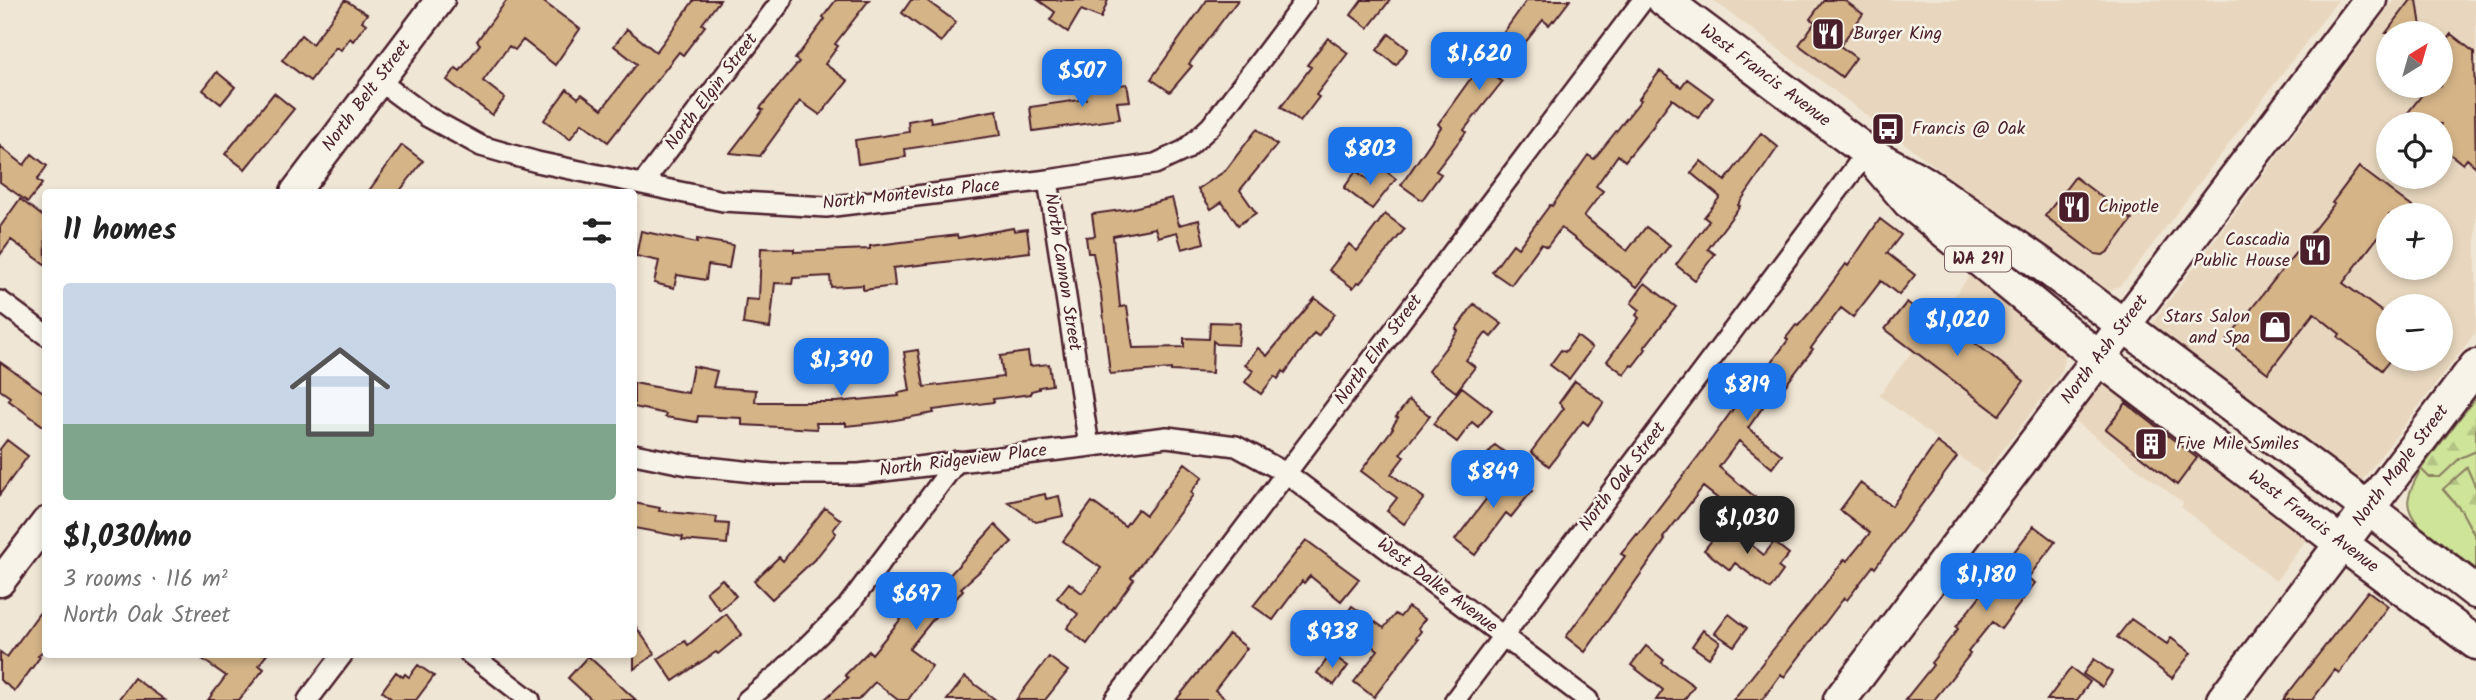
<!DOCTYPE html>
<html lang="en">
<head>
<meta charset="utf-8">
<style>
	:root { --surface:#fff; --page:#f6f6f6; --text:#222; --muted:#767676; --line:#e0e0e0; --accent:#1a73e8 }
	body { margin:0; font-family:Kalam,sans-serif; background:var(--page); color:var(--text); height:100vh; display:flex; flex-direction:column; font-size:26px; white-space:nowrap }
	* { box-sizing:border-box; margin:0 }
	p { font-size:23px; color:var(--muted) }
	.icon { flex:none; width:38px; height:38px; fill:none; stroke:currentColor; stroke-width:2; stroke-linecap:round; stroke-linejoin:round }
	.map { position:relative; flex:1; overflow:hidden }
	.details { position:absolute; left:42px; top:189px; width:595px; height:469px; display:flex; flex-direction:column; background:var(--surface); border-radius:7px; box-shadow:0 4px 10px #0003 }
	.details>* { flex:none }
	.needle { width:46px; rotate:37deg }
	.tools { position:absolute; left:2376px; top:21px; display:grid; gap:14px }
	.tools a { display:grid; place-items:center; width:77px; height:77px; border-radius:50%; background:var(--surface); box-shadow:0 4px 10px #0003; font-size:35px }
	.price { position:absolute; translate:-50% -60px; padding:0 16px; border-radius:14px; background:var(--accent); color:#fff; font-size:23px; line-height:46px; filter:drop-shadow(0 2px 4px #0008) }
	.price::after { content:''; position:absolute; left:50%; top:42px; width:21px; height:16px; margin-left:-10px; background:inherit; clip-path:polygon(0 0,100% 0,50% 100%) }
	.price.current { background:#222; color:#fff }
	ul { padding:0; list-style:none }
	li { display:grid; align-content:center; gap:14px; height:371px; padding:0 21px }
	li+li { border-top:2px solid var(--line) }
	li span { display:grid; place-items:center; height:217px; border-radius:7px; color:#555 }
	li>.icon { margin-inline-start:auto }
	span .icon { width:126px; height:126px; fill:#fffc; stroke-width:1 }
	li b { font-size:30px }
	h2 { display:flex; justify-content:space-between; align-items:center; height:84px; padding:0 21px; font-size:30px }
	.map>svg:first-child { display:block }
	.built { fill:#e8d7be; fill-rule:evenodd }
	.green { fill:#cee499; stroke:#8c8262; stroke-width:2 }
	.forest { fill:url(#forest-firs); stroke:#8c8262; stroke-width:2 }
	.building { fill:#d5b488; stroke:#4a1f2b; stroke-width:2 }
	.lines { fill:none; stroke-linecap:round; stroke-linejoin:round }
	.street-casing { stroke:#4a1f2b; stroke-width:24 }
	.secondary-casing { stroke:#4a1f2b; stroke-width:33 }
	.primary-casing { stroke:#4a1f2b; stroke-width:37 }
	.street { stroke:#f7f3e8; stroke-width:19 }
	.secondary { stroke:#f7f3e8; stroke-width:28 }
	.primary { stroke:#f7f3e8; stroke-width:32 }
	.labels { text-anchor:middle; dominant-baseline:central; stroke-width:5; stroke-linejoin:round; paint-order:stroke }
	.shield { fill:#f7f3e8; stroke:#7e5f64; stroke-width:2 }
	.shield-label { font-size:16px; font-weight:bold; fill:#4a1f2b }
	.poi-label { font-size:18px; fill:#4a1f2b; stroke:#f7f3e8; text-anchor:start }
	.street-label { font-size:18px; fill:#4a1f2b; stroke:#f7f3e8 }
</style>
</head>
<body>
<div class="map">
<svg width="2476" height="700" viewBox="0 0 2476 700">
	<defs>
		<pattern id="forest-firs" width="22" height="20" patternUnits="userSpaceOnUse" patternTransform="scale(1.75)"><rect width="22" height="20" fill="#cee499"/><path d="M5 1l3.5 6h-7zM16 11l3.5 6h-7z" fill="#b2c384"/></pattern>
	</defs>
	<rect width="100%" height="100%" fill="#f0e6d5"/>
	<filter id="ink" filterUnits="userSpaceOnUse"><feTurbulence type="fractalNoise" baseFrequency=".0143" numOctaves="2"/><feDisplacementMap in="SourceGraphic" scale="14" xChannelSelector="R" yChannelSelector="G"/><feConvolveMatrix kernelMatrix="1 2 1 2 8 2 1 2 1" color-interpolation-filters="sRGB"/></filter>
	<g filter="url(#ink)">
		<path class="built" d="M1713,0H2338L2128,277L2119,286L2110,290L2091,283Z
			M2394,0H2476V332L2359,484L2150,326ZM2389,33H2441V86H2389ZM2389,124H2441V177H2389ZM2389,215H2441V268H2389ZM2389,306H2441V359H2389Z
			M1971,274L2056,340L2065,356L2062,372L1984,475L1879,395Z
			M2105,383L2309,536L2276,581L2181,507L2183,503L2072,419L2095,389Z"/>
		<path class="green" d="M2476,451V488L2467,468L2443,490L2461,510L2476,538V569L2420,526C2400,505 2409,492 2421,469L2429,477H2440L2460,458Z"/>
		<path class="forest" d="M2476,397V451L2460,458L2440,477H2429L2421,469Z
			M2467,468L2476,488V538L2461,510L2443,489Z"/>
		<path class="building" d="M345,0L367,14L362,21L366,24L353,41L350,38L341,50L336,47L310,81L282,60L301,35L312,44Z
			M507,0H541L580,29L555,65L523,40L515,50L509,46L483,81L505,98L492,115L447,80L456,68L460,71L480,44L477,41Z
			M694,0H720L702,24L705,26L683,55L679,52L608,142L582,123L570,139L544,120L567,89L578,98L582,94L602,109L637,64L614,46L627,29L656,52Z
			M836,0H869L835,44L838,46L825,64L848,81L820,115L800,101L760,156L730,153L763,110L760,108L799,62L795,59L825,19L823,17Z
			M911,0H926L956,22L941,42L902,13Z
			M1038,0H1108L1101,18L1081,10L1068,32L1050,20L1055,12Z
			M1207,0H1238L1189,64L1192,66L1170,92L1151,79Z
			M1362,0H1390L1368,28L1351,15Z
			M1527,0H1570L1554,21L1553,20L1549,25L1543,20L1497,78L1502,82L1464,130L1466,132L1436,171L1441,174L1422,200L1401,185L1441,127L1438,124L1443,117Z
			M1824,0H1844L1863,14L1840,46L1856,58L1842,77L1799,45L1815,22L1810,19Z
			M2411,0H2417L2422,33H2386Z
			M1389,34L1408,49L1396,65L1377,50Z
			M2451,34L2474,52L2476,167L2467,159L2463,164L2441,147V124H2399L2429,86H2441V47Z
			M1328,38L1348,53L1316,95L1319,97L1300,122L1281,107L1311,67L1307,65Z
			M1660,71L1681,87L1687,79L1713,98L1698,118L1672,99L1654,123L1655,124L1625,161L1618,155L1596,186L1603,191L1584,216L1627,251L1646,227L1670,245L1637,287L1561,228L1547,247L1541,244L1511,285L1492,272L1513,244L1518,248L1550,205L1552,206L1588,155L1594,159L1641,100L1639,99Z
			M217,72L235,87L221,104L203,90Z
			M1127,84L1130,101L1117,102L1120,119L1033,131L1030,107L1086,99L1085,89Z
			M274,93L294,109L245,169L225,154Z
			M997,110L1001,135L905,149L906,157L858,164L855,140L909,132L908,121L930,117L931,122Z
			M1257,129L1277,145L1240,190L1256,213L1238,225L1222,202L1211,209L1198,189L1225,171Z
			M1761,133L1778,147L1738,205L1740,206L1708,249L1715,254L1695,280L1676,265L1709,221L1704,217L1720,197L1691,173L1701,161L1725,181Z
			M402,145L423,161L399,192H368Z
			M0,146L24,165L32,154L47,166L37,180L42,184L28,202L0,182Z
			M1381,167L1396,179L1372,209L1344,188L1356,171L1370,181Z
			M2359,167L2423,215H2389V245L2378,237L2343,283L2389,317V361L2382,370L2338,337L2340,334L2314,313L2268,373L2226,341L2334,204L2332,203Z
			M2075,177L2132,220L2109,251L2103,255L2095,254L2045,216Z
			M1172,198L1179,225L1199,220L1204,243L1182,249L1177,232L1158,237L1155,228L1113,236L1120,307L1127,306L1133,348L1184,347V338L1209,339L1210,322L1240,323L1238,345L1217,344L1213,341L1212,373L1171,371V369L1110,374L1101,294L1093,253H1088L1086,237L1095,236L1092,214L1129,209Z
			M20,199L45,218L46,265L11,240L0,255V227Z
			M1385,214L1405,229L1360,283L1358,282L1353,288L1329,270L1349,244L1357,251Z
			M1880,219L1901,235L1887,253L1915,275L1899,295L1881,281L1853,317L1841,308L1811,348L1813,349L1772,403L1768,400L1748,428L1782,455L1772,468L1739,441L1719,467L1755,497L1740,516L1703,487L1663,538L1665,540L1585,652L1566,637L1625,556L1621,554L1637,534L1638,535L1713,437L1763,367L1766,370L1788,340L1786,338L1796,325L1798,326L1811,311L1846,264L1848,266Z
			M1013,228L1014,231L1027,229L1030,252L893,268L895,286L863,290V285L831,287L830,276L793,278L792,284L775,283L770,328L743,324L746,299L759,300L761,248L794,249V252L870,249V246L957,235L958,238Z
			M641,231L697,243V239L733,245L729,268L708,265L706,280L677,275L674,288L654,283L659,261L636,256Z
			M1645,283L1676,307L1644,348L1646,349L1633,366L1631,365L1624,374L1607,361L1639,318L1636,315L1640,310L1631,303Z
			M1315,298L1335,314L1318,336L1314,333L1285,373L1283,371L1278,379L1275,376L1261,394L1245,382L1253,371L1245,365L1258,348L1267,356Z
			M1907,302L1948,335L1954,327L2024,381L1999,415L1885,329Z
			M1474,304L1502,324L1491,337L1486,333L1466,360L1475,367L1456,392L1428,371L1458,331L1456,329Z
			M1577,336L1592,348L1569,379L1550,365L1561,350L1565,352Z
			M918,350L924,387L1003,377L1000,356L1028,352L1030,366L1049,364L1052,385L1039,387V389L1031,391V394L993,399L994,402L933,410L934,413L884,422L846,426V423H816L817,429L742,425V418L698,416L697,422L665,417L666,414L634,407V383L688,393L693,366L717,371L713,387L756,390L755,402H836L899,396L898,393L910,391L904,352Z
			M0,362L46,394V428L8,400L10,397L0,390Z
			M1575,381L1604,402L1588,425L1583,421L1549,466L1531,452L1564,408L1559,403Z
			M1462,387L1492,410L1478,427L1472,422L1457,442L1433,424Z
			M1409,400L1430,416L1400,454L1404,457L1391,474L1424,498L1404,524L1387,511L1397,498L1361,471L1393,428L1392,427L1398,418L1396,417Z
			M2126,403L2197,458L2177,485L2106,429Z
			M7,440L28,456L0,494V449Z
			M1937,442L1957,457L1875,568L1873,566L1847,600L1844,598L1784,677L1781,674L1762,700H1733L1845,559L1847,561L1870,533L1840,510L1860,483L1892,506Z
			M1495,445L1511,457L1500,472L1483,460Z
			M1185,463L1203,477L1191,492L1193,495L1131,577L1134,579L1087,644L1067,628L1078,614L1057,598L1069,583L1082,593L1101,568L1063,541L1092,502L1125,526L1138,509L1146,515Z
			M1503,469L1532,491L1511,517L1506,513L1475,555L1455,540L1487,498L1483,495Z
			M1045,494L1046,499L1059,496L1063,516L1036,522L1008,502Z
			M634,503L660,508L659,511L717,517L716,523L729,524L727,544L682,540L683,537L634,528Z
			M825,508L841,520L833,530L836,533L816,558L772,599L754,581L779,557L783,561Z
			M1725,524L1764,555L1774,542L1789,554L1778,567L1783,571L1770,589L1735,563L1730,570L1704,550Z
			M995,525L1012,542L961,588L963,590L943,615L939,612L909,649L932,666L908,700H898L875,682L858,700H824L848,678L845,675L869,651L872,654L909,609L913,612L943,574L947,578Z
			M2034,526L2055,542L2028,578L2035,583L2001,629L1992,622L1968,652L1970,654L1934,700H1905L1933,665L1931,663L1958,629L1956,627Z
			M1306,540L1359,579L1341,601L1310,576L1304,583L1302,581L1273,620L1253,606Z
			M722,579L736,596L720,610L706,592Z
			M2368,591L2388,606L2339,673L2335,670L2312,700H2283Z
			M46,604V647L38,656L40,657L15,691L0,680V652L7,657Z
			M1352,606L1384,628L1395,614L1400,617L1408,607L1425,619L1418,628L1421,631L1416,638L1418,639L1374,697L1354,682L1378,650L1341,622Z
			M726,614L742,634L718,654L716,652L673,681L658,659L685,641L688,645Z
			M1729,614L1747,628L1734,646L1715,633Z
			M2131,619L2167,644L2171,638L2191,653L2172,678L2117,637Z
			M634,624L655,654L634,669Z
			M1703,630L1720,642L1709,658L1692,646Z
			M1229,634L1247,648L1215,690L1227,700H1176Z
			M1646,646L1664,660L1662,663L1694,686L1684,700H1656L1663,690L1631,665Z
			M195,654H267L259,665L264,669L239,700H208L226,676Z
			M1331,654L1348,666L1334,685L1317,673Z
			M588,656L636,700H592L568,678Z
			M1049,657L1068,671L1045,700H1016Z
			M2094,659L2112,672L2102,687L2083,674Z
			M418,665L434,676L416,700H393L382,691L396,672L403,677L405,674L409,677Z
			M2071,668L2090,682L2077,700H2047Z
			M965,677L996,700H947Z
			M134,678L165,700H118Z"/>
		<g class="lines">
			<defs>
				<path id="street" d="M379,81L428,117L481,146L537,162L723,201L826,207L1048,180
					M643,183L782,0
					M0,301L46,335
					M1089,446L1048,180L1155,164L1185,150L1211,126L1306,0
					M634,454L688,465L772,474H859L1167,437L1236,446L1286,473L1588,700
					M470,654L530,700
					M308,700L343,654
					M747,700L780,673L847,607L957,461
					M1115,700L1643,0
					M1455,700L1867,152"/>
				<path id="secondary" d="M295,192L440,0
					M0,582L46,522"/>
				<path id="primary" d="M1664,0L1867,152L1923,182L2043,265L2369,509L2476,592
					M1879,167L1909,202L2099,358L2342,544L2476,643
					M1840,700L2370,0
					M2223,700L2476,366"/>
			</defs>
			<use href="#street" class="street-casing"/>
			<use href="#secondary" class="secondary-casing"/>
			<use href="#primary" class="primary-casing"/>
			<use href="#street" class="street"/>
			<use href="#secondary" class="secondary"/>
			<use href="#primary" class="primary"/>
		</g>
	</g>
	<defs>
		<symbol id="restaurant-square" viewBox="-11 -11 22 22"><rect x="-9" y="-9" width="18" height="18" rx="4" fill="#4a1f2b" stroke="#f7f3e8"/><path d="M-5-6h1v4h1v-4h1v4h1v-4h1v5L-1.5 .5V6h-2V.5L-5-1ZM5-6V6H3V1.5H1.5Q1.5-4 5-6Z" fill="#fff"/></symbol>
		<symbol id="bus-square" viewBox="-11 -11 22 22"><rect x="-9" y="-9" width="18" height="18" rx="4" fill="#4a1f2b" stroke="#f7f3e8"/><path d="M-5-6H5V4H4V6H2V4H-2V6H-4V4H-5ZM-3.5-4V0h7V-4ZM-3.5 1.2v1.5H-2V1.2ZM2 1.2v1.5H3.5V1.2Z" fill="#fff"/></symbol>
		<symbol id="shop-square" viewBox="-11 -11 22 22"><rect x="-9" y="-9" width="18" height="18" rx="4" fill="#4a1f2b" stroke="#f7f3e8"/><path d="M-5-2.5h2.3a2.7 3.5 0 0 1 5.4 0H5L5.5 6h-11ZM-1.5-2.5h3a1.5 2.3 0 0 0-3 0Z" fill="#fff"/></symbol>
		<symbol id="building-square" viewBox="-11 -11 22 22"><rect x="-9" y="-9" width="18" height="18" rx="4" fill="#4a1f2b" stroke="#f7f3e8"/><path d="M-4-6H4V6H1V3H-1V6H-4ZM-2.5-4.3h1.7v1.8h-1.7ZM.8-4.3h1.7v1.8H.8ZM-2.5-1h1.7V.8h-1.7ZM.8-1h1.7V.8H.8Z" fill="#fff"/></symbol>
	</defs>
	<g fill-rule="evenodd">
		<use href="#restaurant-square" x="1809" y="15" width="38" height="38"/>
		<use href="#bus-square" x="1869" y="110" width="38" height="38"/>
		<use href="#restaurant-square" x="2055" y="188" width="38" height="38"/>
		<use href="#restaurant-square" x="2296" y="231" width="38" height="38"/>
		<use href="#shop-square" x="2256" y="308" width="38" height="38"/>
		<use href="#building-square" x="2132" y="425" width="38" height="38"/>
	</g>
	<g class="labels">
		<rect class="shield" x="1945" y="246.5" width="66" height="25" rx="5"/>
		<g class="shield-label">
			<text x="1978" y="259">WA 291</text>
		</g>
		<g class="poi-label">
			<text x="1853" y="34">Burger King</text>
			<text x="1912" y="129">Francis @ Oak</text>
			<text x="2098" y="207">Chipotle</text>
			<text x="2290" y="240" text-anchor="end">Cascadia<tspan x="2290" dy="21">Public House</tspan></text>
			<text x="2250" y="317" text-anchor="end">Stars Salon<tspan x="2250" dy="21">and Spa</tspan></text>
			<text x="2176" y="444">Five Mile Smiles</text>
		</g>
		<g class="street-label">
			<text transform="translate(1765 76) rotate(37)">West Francis Avenue</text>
			<text transform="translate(712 92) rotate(-53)">North Elgin Street</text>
			<text transform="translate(367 96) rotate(-53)">North Belt Street</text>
			<text transform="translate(911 195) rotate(-6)">North Montevista Place</text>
			<text transform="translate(1062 272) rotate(81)">North Cannon Street</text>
			<text transform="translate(1379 350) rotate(-53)">North Elm Street</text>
			<text transform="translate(2105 350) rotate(-53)">North Ash Street</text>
			<text transform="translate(963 461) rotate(-7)">North Ridgeview Place</text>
			<text transform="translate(2401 466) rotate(-53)">North Maple Street</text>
			<text transform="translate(1623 477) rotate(-53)">North Oak Street</text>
			<text transform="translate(2313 522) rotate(37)">West Francis Avenue</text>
			<text transform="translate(1437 586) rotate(37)">West Dalke Avenue</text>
		</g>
	</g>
</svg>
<div class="tools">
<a><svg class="needle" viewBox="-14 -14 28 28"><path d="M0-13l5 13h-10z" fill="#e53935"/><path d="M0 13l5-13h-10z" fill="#767676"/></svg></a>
<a><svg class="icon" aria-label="locate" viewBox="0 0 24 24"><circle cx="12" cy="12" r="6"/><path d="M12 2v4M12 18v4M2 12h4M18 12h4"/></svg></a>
<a>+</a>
<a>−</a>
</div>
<b class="price" style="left:1479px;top:92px">$1,620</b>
<b class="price" style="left:1082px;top:109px">$507</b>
<b class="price" style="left:1370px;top:187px">$803</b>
<b class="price" style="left:1957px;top:358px">$1,020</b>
<b class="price" style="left:841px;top:398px">$1,390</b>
<b class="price" style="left:1747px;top:423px">$819</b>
<b class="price" style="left:1493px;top:510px">$849</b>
<b class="price current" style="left:1747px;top:556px">$1,030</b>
<b class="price" style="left:1986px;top:613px">$1,180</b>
<b class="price" style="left:916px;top:632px">$697</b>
<b class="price" style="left:1332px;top:670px">$938</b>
<section class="details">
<h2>11 homes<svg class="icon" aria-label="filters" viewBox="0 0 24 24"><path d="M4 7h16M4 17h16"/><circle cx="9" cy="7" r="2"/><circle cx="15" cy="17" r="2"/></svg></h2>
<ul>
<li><span style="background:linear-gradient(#c9d6e8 65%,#7fa58c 0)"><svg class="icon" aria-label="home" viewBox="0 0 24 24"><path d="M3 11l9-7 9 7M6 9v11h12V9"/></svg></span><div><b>$1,030/mo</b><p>3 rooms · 116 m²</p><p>North Oak Street</p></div></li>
</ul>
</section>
</div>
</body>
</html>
